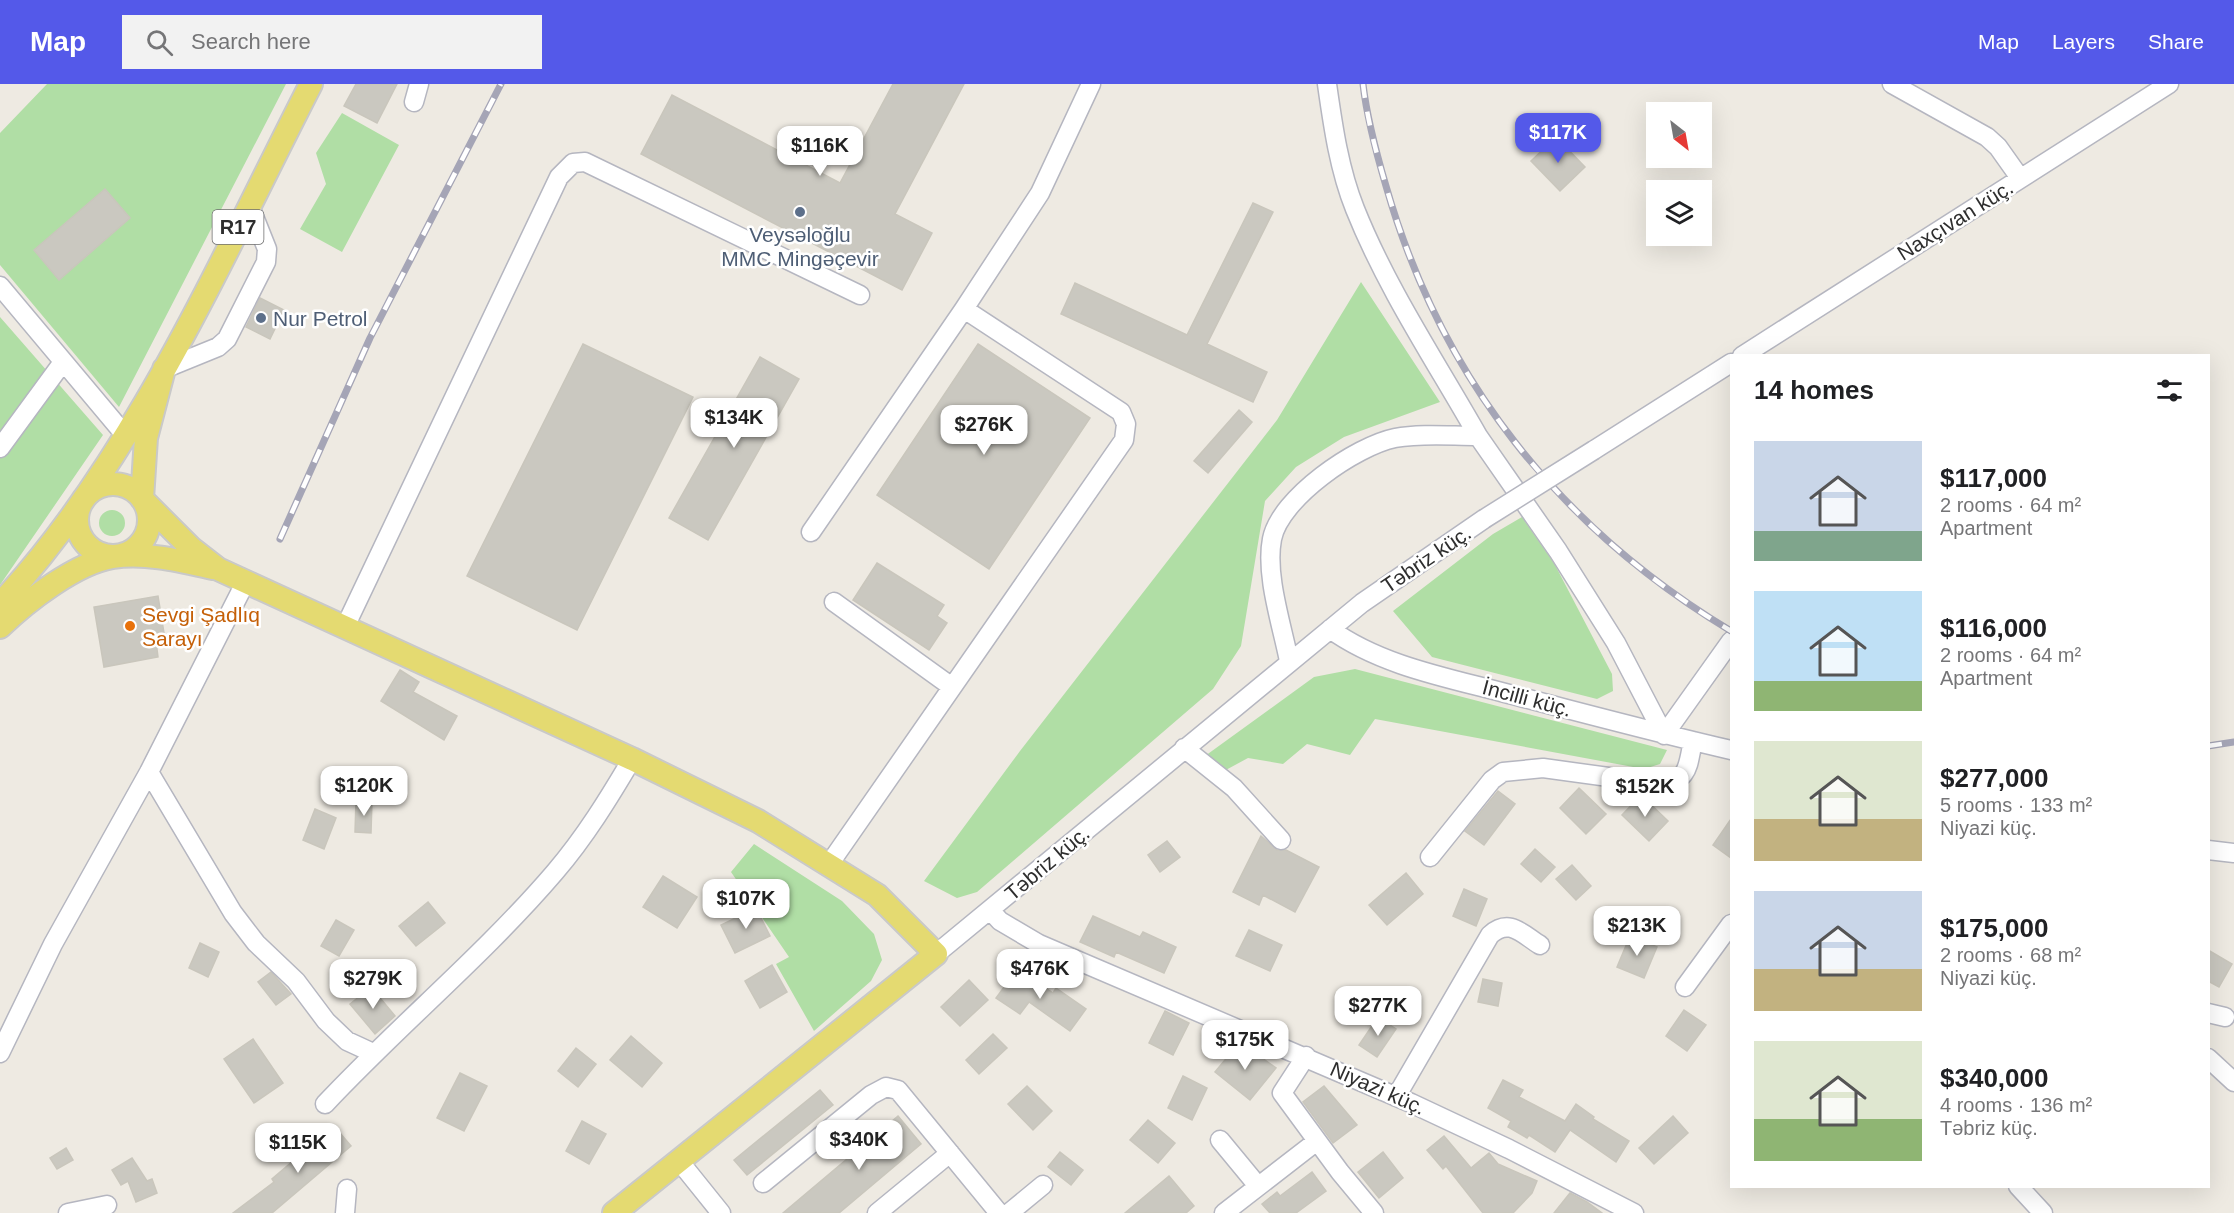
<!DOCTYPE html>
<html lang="en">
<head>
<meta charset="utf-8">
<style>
	:root { --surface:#fff; --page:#f2f2f2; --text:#202124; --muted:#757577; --accent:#5459e9 }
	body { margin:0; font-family:Arial,sans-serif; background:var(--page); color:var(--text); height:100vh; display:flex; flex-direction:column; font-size:22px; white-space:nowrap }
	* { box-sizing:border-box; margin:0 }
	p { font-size:20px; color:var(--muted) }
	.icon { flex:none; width:33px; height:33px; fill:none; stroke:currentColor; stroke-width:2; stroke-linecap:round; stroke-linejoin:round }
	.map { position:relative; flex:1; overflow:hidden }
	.drawer { position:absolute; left:1730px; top:270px; width:480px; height:834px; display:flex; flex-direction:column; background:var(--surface); border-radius:0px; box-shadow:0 6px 24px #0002 }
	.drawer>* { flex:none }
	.needle { width:39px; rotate:149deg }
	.buttons { position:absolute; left:1646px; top:18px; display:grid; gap:12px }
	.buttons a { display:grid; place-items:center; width:66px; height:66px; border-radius:0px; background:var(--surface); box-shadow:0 6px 24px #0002; font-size:30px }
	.price { position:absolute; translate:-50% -51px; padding:0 14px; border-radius:12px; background:#fff; color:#222; font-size:20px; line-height:39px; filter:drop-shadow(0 2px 3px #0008) }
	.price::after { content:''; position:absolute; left:50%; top:36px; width:18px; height:14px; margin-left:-9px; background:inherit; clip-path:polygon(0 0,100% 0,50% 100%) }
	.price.on { background:var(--accent); color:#fff }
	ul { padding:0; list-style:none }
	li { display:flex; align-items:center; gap:18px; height:150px; padding:0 24px }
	li span { display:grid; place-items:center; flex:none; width:168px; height:120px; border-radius:0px; color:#555 }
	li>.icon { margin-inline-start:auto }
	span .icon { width:72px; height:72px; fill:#fffc; stroke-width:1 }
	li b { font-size:26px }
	h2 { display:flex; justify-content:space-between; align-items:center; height:72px; padding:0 24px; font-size:26px }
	header { display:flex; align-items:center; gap:36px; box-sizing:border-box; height:84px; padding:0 30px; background:var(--accent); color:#fff }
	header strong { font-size:28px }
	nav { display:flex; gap:33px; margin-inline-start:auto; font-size:21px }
	.search { width:420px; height:54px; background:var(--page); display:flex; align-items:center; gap:15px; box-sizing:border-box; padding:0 21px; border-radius:0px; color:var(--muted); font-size:22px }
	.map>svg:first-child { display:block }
	.green { fill:#b0dea5 }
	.building { fill:#cac8c0; stroke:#c9c6bc; stroke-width:1.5 }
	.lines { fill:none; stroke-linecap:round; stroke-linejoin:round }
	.minor-casing { stroke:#b5b6c0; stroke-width:21 }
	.major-casing { stroke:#c9c9c9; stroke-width:26 }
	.minor { stroke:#fff; stroke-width:18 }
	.major { stroke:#e4da71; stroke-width:22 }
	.rail-casing { stroke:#a5a5b6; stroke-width:7 }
	.rail { stroke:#fff; stroke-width:4.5; stroke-dasharray:14; stroke-linecap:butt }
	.minor-bridge-casing { stroke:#b5b6c0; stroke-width:21; stroke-linecap:butt }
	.minor-bridge { stroke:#fff; stroke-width:18 }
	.service-dot { fill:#5c6f8a; stroke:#fff; stroke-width:2 }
	.food-dot { fill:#e8710a; stroke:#fff; stroke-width:2 }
	.labels { text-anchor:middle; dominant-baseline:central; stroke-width:5; stroke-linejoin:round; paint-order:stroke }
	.shield { fill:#fff; stroke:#6d6d6d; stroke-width:1.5 }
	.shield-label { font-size:20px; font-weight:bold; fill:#2e2e2e }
	.street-label { font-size:21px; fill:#2e2e2e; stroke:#fff }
	.service-label { font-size:21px; fill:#4e5e75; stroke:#fff }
	.food-label { font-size:21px; fill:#c56008; stroke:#fff; text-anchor:start }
</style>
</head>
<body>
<header>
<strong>Map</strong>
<div class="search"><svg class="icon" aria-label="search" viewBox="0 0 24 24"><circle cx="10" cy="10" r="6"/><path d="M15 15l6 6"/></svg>Search here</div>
<nav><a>Map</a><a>Layers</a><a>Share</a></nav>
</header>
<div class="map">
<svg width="2234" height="1129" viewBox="0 0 2234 1129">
	<rect width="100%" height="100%" fill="#eeeae2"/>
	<path class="green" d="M47,0H286L119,323L0,181V49Z
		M342,29L399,61L342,168L300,145L326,100L316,69Z
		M1361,198L1440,318L1344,353L1296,383L1265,417L1241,562L1213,605L977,808L957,814L924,797L1020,667L1277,336Z
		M0,233L103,351L0,501Z
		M99 439a13 13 0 1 1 26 0a13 13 0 1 1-26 0Z
		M1522,433L1554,479L1612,590L1613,607L1597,615L1432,573L1393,527L1493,450Z
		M1355,585L1667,666L1660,680L1644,685L1375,635L1350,671L1307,660L1283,680L1248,674L1224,687L1205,672L1314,593Z
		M754,760L842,817L874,850L882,876L871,897L814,947L776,880L789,873L731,788Z"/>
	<path class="building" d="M356,0H397L377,39L344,22Z
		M893,0H964L895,130L932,149L902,206L641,70L672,11L840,99Z
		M1556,53L1585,83L1560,107L1531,77Z
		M105,105L130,134L59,196L34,166Z
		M1253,119L1273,128L1207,260L1267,288L1253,318L1061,230L1075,199L1187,251Z
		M260,214L284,226L270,255L246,243Z
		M583,260L693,313L577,546L467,492Z
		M978,260L1090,334L989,485L877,411Z
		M760,273L799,295L708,456L669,434Z
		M1239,326L1252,338L1208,389L1194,377Z
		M877,479L944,521L937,532L947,539L929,566L853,516Z
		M158,512L164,549L155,550L158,573L104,583L94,523Z
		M400,586L419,598L413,608L457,632L444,656L381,617Z
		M1579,704L1606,730L1586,750L1560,724Z
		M1498,707L1515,720L1484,761L1465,747Z
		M1641,711L1668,737L1649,757L1622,731Z
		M356,717H372L371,749L355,748Z
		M315,725L336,734L324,765L303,756Z
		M1731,735V774L1713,761Z
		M1261,752L1277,766H1286L1319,783L1295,828L1263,811L1259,821L1233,808Z
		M1167,757L1180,773L1160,788L1148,771Z
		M1535,765L1555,783L1541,798L1521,780Z
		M1572,781L1591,802L1576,816L1556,795Z
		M1406,789L1423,810L1387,841L1369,821Z
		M663,792L697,813L677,844L643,823Z
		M1464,805L1487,815L1476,842L1453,832Z
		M428,818L445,839L416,862L399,842Z
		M756,824L770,852L735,869L721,841Z
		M1093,832L1140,853L1143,848L1176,863L1164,889L1116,868L1114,873L1080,858Z
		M336,836L354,846L339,872L321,862Z
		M1249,846L1282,861L1270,887L1236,872Z
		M1630,852L1657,863L1644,894L1617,883Z
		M200,859L219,868L208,893L189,884Z
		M2208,866L2232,880L2219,903L2208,897Z
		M772,881L787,908L760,924L745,897Z
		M1018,884L1053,909L1056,904L1086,925L1070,947L1029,918L1020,930L996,914Z
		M271,888L291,910L276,921L258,898Z
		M1483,895L1502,899L1498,922L1478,918Z
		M969,896L988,916L960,942L941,923Z
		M371,903L395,932L375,950L350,920Z
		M1684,926L1706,941L1687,967L1666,952Z
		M1165,927L1189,939L1173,971L1149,959Z
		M1378,933L1396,945L1377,973L1359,961Z
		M993,950L1007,964L979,990L966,976Z
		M631,952L662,979L642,1003L610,976Z
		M253,955L283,999L254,1019L224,975Z
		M1240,958L1276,984L1250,1016L1215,988Z
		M576,964L596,980L578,1003L558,987Z
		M460,989L487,1002L464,1047L437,1034Z
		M1183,992L1207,1004L1192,1036L1168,1024Z
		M1503,996L1523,1006L1519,1013L1565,1037L1576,1020L1594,1033L1593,1035L1629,1057L1616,1078L1570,1046L1555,1068L1529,1051L1527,1054L1508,1043L1511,1037L1488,1024Z
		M1027,1002L1052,1027L1033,1046L1008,1020Z
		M1324,1002L1357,1041L1333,1059L1303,1018Z
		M820,1006L833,1021L747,1091L734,1076Z
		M898,1032L921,1060L839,1129H783Z
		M1673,1032L1688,1049L1654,1080L1639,1064Z
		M1148,1036L1175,1059L1158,1079L1130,1056Z
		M582,1037L606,1050L589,1080L566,1067Z
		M334,1042L351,1062L272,1129H233L274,1098L272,1095Z
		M1444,1052L1471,1084L1489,1069L1498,1080L1537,1097L1532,1109L1513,1129H1483L1446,1082L1443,1085L1427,1066Z
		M66,1064L73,1076L57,1085L50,1074Z
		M1060,1068L1083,1086L1071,1101L1048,1083Z
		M1383,1068L1403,1094L1379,1114L1358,1088Z
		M132,1074L147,1097L152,1095L157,1109L136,1118L128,1097L121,1101L112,1086Z
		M1312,1088L1326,1107L1296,1129H1270L1262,1120L1277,1108L1280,1112Z
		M1169,1092L1194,1122L1186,1129H1125Z
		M1570,1109L1587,1118L1602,1129H1554Z"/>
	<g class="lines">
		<defs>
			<path id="minor" d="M1327,0C1333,42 1339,85 1355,125C1387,205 1436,278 1478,352
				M1892,0L1987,53L1998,63L2020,94
				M414,18L419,0
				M0,202L125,351
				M1742,272L2169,0
				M164,285L218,263L227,255L266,178L267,165L249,120
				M0,364L63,278
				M1594,366L1731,279
				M811,448L964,225L1040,109L1091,0
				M834,518L952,603
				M345,543L559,93L573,79L585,78L860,211
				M1330,545C1381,582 1449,594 1509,610C1583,629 1657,649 1731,666
				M1289,577C1282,541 1265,491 1272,455C1280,414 1356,362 1395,354C1422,349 1450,352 1478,352L1558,467L1616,559L1664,651L1731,557
				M1184,664L1234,704L1281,756
				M149,688L233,829L256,859L296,897L326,937L347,957L373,969
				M2208,766L2234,769
				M1430,773L1492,696L1503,688L1543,684L1660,700C1690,695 1687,684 1693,657
				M830,779L1124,356L1126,340L1121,328L964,225
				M990,826L1000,837L1039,860L1411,1019L1509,1065L1634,1129
				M936,870L1362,519L1484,435
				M1685,903L1731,840
				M2208,929L2225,933
				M0,969L53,860L149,688L245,499
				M1306,972L1282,1009L1340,1088L1374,1129
				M2208,974L2234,998
				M1396,1013L1490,851C1509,834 1521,849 1540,861
				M325,1020C399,941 484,871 555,788C585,753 609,714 632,675
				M1220,1056L1258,1102
				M680,1078L721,1129
				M763,1099L871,1011L886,1003L898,1006L999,1129
				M2018,1102L2043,1129
				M68,1129L107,1121
				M345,1129L347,1105
				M877,1129L950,1069
				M1009,1129L1043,1101
				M1224,1129L1317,1057"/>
			<path id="major" d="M164,285L146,354L142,415L191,464L218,485L632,675L758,737L877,811L936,870L614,1129
				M77 436a36 36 0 1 1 72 0a36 36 0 1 1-72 0Z
				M0,520C135,375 221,175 311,0
				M0,543C27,517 76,479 113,473C146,468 181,477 213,484"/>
		</defs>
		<use href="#minor" class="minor-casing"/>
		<use href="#major" class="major-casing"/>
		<use href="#minor" class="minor"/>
		<use href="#major" class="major"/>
		<defs>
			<path id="rail" d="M1363,0C1367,35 1376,68 1386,102C1441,295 1560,444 1731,547
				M280,455L370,254L501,0
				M2208,662L2234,658"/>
		</defs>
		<use href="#rail" class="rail-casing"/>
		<use href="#rail" class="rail"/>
		<defs>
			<path id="minor-bridge" d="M1484,435L1594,366"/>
		</defs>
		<use href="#minor-bridge" class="minor-bridge-casing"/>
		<use href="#minor-bridge" class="minor-bridge"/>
	</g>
	<g class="service-dot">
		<circle cx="800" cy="128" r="6"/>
		<circle cx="261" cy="234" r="6"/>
	</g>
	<circle class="food-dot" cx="130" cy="542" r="6"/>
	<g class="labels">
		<rect class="shield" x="212.5" y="126" width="51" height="34" rx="4.5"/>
		<g class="shield-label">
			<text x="238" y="143">R17</text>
		</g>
		<g class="street-label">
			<text transform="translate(1955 136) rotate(-32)">Naxçıvan küç.</text>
			<text transform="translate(1426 475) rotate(-34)">Təbriz küç.</text>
			<text transform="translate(1527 614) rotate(15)">İncilli küç.</text>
			<text transform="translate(1047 779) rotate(-40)">Təbriz küç.</text>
			<text transform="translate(1378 1004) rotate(24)">Niyazi küç.</text>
		</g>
		<g class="service-label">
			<text x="800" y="150">Veysəloğlu<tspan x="800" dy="24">MMC Mingəçevir</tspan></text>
			<text x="273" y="234" text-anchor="start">Nur Petrol</text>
		</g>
		<g class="food-label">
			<text x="142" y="530">Sevgi Şadlıq<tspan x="142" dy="24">Sarayı</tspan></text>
		</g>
	</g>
</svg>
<div class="buttons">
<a><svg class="needle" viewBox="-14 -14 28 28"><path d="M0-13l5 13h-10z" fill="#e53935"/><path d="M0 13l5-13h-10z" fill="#757577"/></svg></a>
<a><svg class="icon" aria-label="layers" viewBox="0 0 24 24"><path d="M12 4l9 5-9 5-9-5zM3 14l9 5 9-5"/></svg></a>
</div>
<b class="price on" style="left:1558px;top:80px">$117K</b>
<b class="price" style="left:820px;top:93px">$116K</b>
<b class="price" style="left:734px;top:365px">$134K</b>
<b class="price" style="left:984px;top:372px">$276K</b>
<b class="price" style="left:364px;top:733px">$120K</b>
<b class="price" style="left:1645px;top:734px">$152K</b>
<b class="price" style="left:746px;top:846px">$107K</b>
<b class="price" style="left:1637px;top:873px">$213K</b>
<b class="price" style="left:1040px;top:916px">$476K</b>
<b class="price" style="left:373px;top:926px">$279K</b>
<b class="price" style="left:1378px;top:953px">$277K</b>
<b class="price" style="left:1245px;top:987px">$175K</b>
<b class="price" style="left:859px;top:1087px">$340K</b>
<b class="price" style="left:298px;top:1090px">$115K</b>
<section class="drawer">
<h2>14 homes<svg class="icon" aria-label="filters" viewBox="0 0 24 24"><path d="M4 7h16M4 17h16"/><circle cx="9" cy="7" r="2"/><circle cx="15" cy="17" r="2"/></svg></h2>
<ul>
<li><span style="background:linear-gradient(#c9d6e8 75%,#7fa58c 0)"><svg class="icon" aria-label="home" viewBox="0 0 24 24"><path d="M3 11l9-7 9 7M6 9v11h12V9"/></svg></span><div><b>$117,000</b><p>2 rooms · 64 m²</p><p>Apartment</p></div></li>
<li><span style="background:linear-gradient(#bfe0f5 75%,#8fb573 0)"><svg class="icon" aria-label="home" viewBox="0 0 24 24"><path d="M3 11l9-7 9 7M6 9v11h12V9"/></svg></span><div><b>$116,000</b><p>2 rooms · 64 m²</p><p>Apartment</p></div></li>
<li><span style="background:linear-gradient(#dfe7d0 65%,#c2b280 0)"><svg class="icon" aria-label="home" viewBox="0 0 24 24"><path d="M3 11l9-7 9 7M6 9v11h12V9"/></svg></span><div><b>$277,000</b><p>5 rooms · 133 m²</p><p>Niyazi küç.</p></div></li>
<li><span style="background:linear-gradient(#c9d6e8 65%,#c2b280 0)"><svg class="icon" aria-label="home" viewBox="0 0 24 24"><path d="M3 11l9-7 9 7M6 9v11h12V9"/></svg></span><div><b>$175,000</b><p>2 rooms · 68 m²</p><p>Niyazi küç.</p></div></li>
<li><span style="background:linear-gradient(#dfe7d0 65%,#8fb573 0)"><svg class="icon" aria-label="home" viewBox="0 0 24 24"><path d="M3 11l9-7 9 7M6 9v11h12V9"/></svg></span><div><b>$340,000</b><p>4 rooms · 136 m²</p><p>Təbriz küç.</p></div></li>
</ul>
</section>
</div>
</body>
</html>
